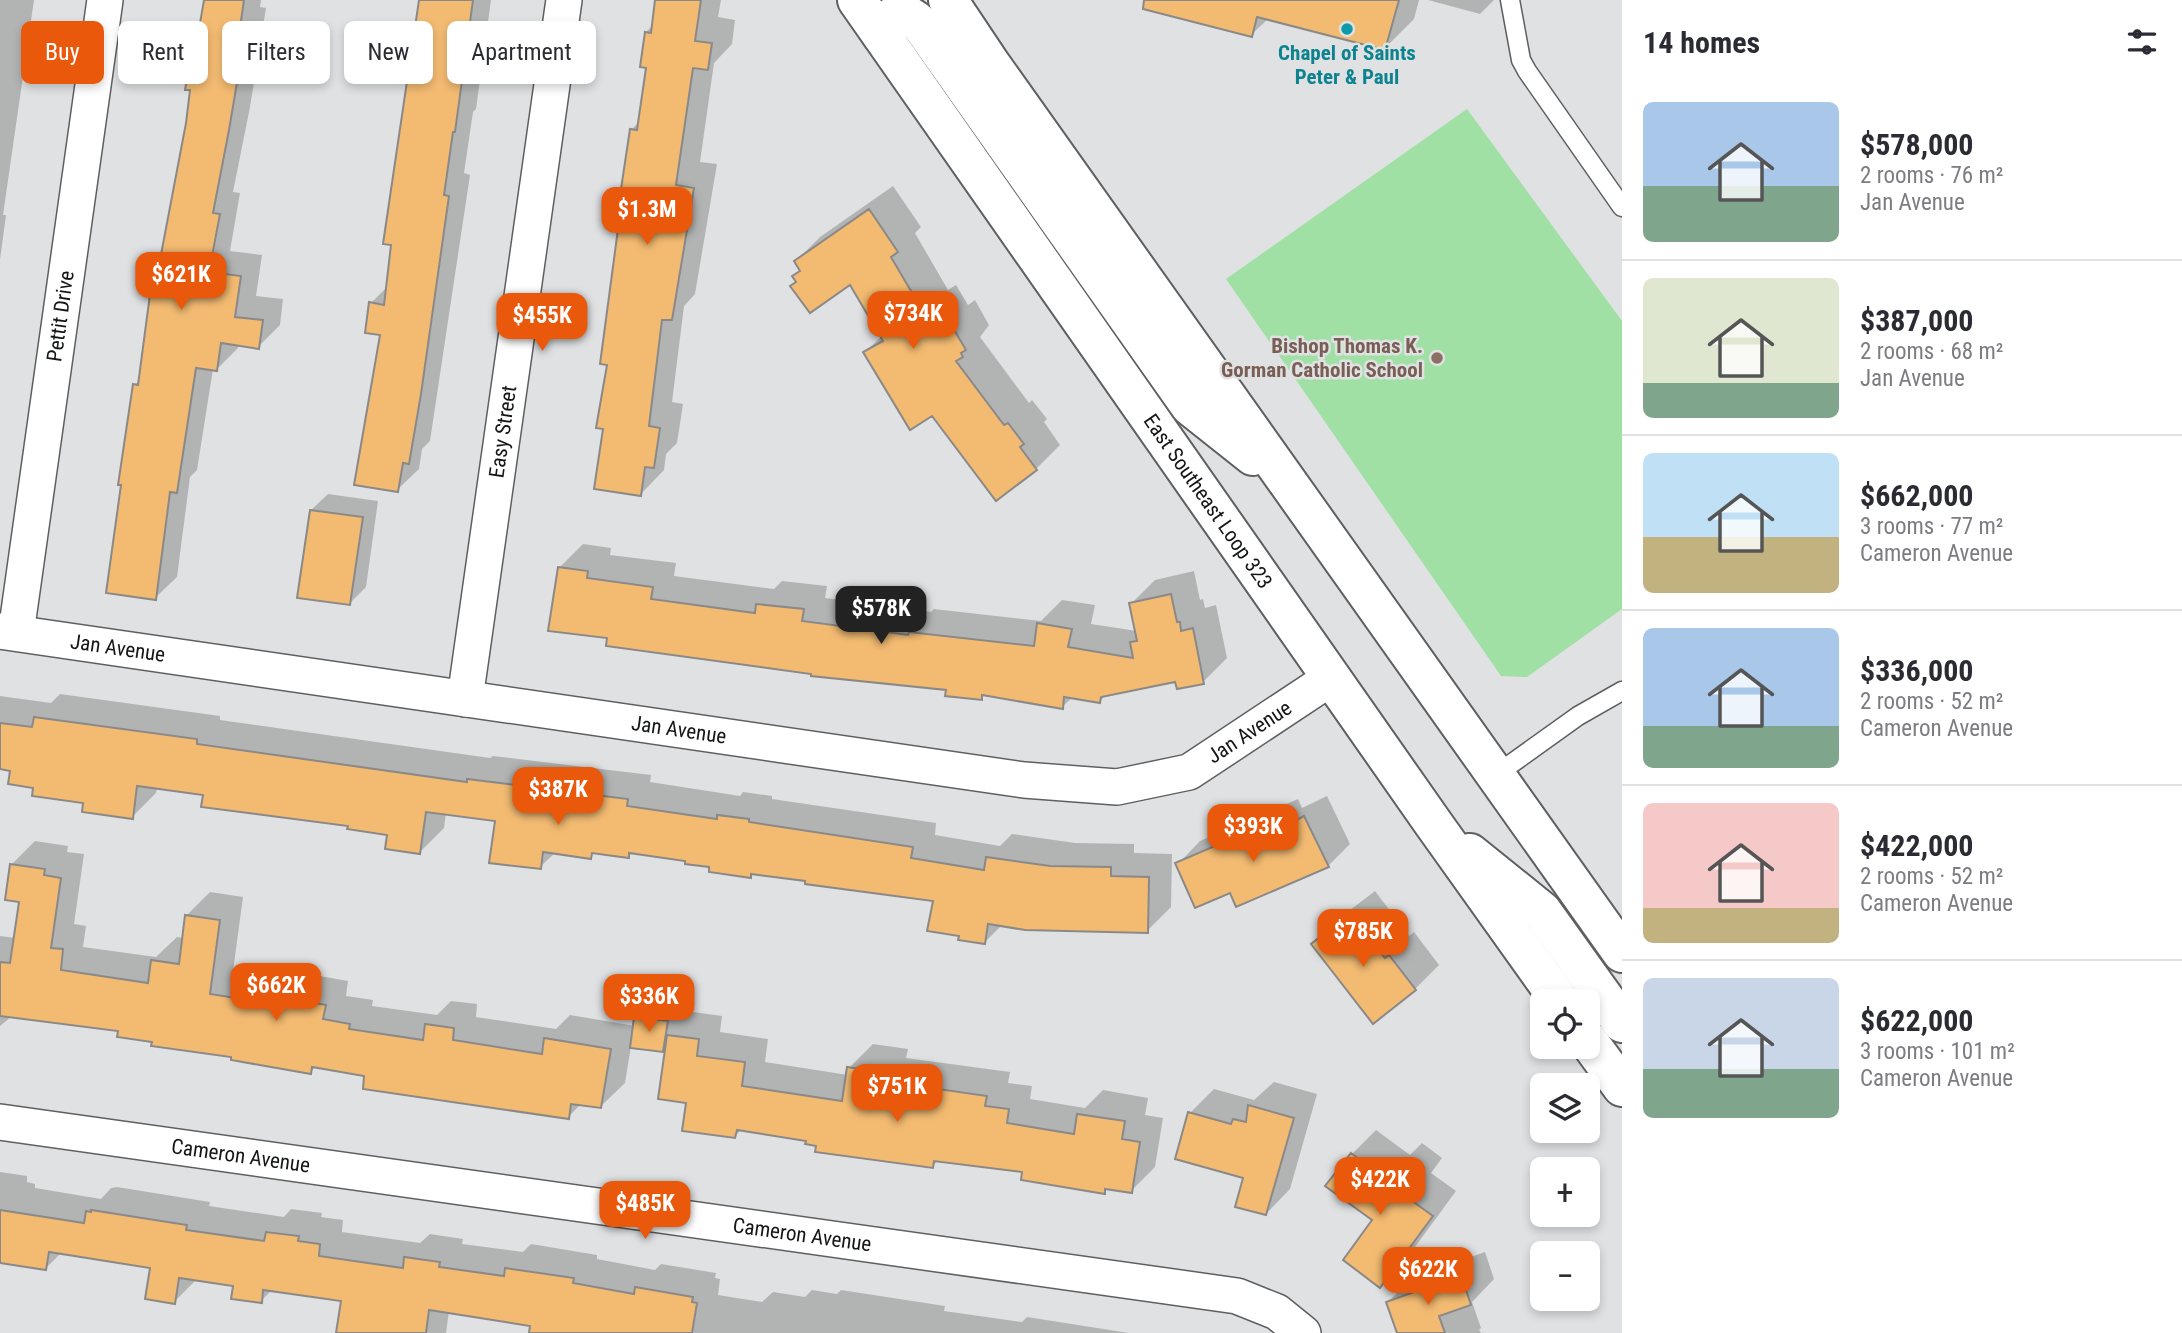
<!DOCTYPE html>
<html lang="en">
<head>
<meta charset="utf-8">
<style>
	:root { --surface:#fff; --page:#f7f7f7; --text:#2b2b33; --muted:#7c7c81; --line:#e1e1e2; --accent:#ea580c }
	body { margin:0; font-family:"Roboto Condensed",sans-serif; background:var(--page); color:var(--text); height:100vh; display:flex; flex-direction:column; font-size:26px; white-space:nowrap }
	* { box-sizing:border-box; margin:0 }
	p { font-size:23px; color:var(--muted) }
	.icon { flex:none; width:38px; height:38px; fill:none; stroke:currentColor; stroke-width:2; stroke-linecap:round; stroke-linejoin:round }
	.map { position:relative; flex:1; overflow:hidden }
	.drawer { display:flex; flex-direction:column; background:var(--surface); width:560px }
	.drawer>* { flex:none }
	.guide { position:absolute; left:21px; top:21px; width:665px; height:63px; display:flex; gap:14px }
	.tools { position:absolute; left:1530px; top:989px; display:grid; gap:14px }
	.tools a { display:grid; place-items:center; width:70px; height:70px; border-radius:10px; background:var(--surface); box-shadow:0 4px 10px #0003; font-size:35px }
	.price { position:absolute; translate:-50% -60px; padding:0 16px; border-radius:14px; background:var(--accent); color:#fff; font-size:23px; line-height:46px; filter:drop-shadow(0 2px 4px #0008) }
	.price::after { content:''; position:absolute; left:50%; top:42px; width:21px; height:16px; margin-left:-10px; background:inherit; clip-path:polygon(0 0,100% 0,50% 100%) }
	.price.on { background:#222; color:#fff }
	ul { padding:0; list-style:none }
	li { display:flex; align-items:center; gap:21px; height:175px; padding:0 21px }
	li+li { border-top:2px solid var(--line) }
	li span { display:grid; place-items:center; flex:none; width:196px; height:140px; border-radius:10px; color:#555 }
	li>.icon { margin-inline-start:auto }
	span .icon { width:84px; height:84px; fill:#fffc; stroke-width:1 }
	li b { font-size:30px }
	h2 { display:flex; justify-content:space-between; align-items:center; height:84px; padding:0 21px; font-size:30px }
	.chip { padding:0 24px; border-radius:10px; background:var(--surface); box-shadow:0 4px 10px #0003; font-size:24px; line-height:63px }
	.chip.on { background:var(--accent); color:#fff }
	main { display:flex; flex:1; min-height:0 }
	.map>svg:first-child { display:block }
	.green { fill:#a1e0a5 }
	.shadow { fill:#0003 }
	.building { fill:#f3bb72; stroke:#8b8988; stroke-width:2 }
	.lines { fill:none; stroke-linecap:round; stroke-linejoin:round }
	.service-casing { stroke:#5e5f61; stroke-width:21 }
	.minor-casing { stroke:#5e5f61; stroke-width:38 }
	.trunk-casing { stroke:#5e5f61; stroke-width:42 }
	.service { stroke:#fff; stroke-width:18 }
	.minor { stroke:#fff; stroke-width:35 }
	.trunk { stroke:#fff; stroke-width:38 }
	.culture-dot { fill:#0f9aa8; stroke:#dfe1e2; stroke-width:2.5 }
	.education-dot { fill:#8d6e63; stroke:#dfe1e2; stroke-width:2.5 }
	.labels { text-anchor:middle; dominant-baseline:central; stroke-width:5; stroke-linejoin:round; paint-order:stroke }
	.culture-label { font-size:21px; font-weight:bold; fill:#0d838f; stroke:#dfe1e2 }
	.street-label { font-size:21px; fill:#141515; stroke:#dfe1e2 }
	.education-label { font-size:21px; font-weight:bold; fill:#785e54; stroke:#dfe1e2; text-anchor:end }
</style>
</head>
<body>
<main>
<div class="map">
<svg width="1622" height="1333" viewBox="0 0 1622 1333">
	<rect width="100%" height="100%" fill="#dfe1e2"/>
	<path class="green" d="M1467,109L1622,321V609L1527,677L1501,676L1226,279Z"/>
	<path class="shadow" d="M0,0H34L3,215H6L0,260Z
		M206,0H261L260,7L266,8L250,107L233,192L240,193L230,251L262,255L256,296L283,299L280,325L258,347L238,344V348L217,369H213L197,470L190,477L177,577L155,598L135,385L140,379L156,265L161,259L192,89V58L197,53Z
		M421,0H491L476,109L473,112L464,173L470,175L430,441L422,449L419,469L397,490L382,333L371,303L388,286Z
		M657,0H721L718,17L735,20L732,44L714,63L700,162L717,164L695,294L684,306L672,402L683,404L677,443L666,454L664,470L640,495L605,428L631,130L640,121L648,66L646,32L653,25Z
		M1194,0H1419L1414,19L1385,48L1269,18L1251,35Z
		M1428,0H1494L1480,14Z
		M893,186L921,227L915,233L948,290L956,285L968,305L975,300L989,325L980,337L1029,403L1032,400L1047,419L1044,422L1060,445L1036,469L933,414L865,352L882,336L850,283L798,281L801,270L796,261L820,237Z
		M328,494L378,501L366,587L350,603L311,510Z
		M583,544L611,548L610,555L676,563L674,576L774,589L782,581L827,586L825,598L931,612L934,609L1041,621L1062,600L1095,605L1091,624L1137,631L1131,604L1155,580L1194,571L1200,600L1203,599L1205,608L1216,605L1227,658L1203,682L1176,680L1107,694L1100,701L1073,697L1062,707L985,694L981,698L948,688L609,637L559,568Z
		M60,694L220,716V720L490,758L493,756L651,775L650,782L740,796L743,792L772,796V799L936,823L935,835L1000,846L1012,834L1075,843L1134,844V853L1172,854L1171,907L1147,931L1002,925L985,942L961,935L935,899L754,872L750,877L687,859L633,852L628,857L595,851L590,857L556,852L540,867L497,820L446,813L444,828L420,852L389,833L204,794L157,787L156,793L132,817L35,786L12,769L0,768V696L51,703Z
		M1327,796L1350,844L1328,866L1231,890L1178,864L1200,841L1298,799L1302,808Z
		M35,841L68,846L67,852L84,854L74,924L86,926L83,947L156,957L177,937L184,938L186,916L210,892L243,897L233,971L313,983L320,976L348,981L346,996L373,1000L372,1006L437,1015L451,1001L477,1004L476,1017L556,1029L570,1015L635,1026L636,1018L660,994L691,997L688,1016L693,1012L722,1016L720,1032L768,1039L765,1062L848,1075L849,1068L873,1044L908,1049L906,1058L1010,1072L1008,1083L1032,1086L1030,1099L1085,1108L1103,1090L1148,1098L1145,1115L1163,1118L1155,1167L1131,1191L1108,1187L1104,1192L1024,1171L939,1160L932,1166L818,1144L808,1140L742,1129L735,1136L688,1102L667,1046L663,1050L631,1046L625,1083L601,1106L582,1103L568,1117L366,1075L316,1066L311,1072L154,1041L120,1030L12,1016L0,1026V936L16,938L21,901L11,865Z
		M1375,891L1409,936L1414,932L1439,965L1415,989L1313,944L1337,920Z
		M1274,1082L1317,1094L1290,1189L1266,1214L1245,1176L1190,1113L1214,1089L1254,1100Z
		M1376,1130L1410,1155L1422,1143L1442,1158L1431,1173L1456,1191L1404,1262L1380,1286L1374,1220L1352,1154Z
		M0,1172L27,1176V1182L35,1184V1188L101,1199L111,1188L117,1187L210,1202L209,1206L284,1217L291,1209L322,1213L321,1217L343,1220L342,1232L420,1243L430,1234L463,1239L462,1244L523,1252L531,1244L597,1255V1259L655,1270L661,1264L716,1273L715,1278L720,1279L718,1295L762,1302L773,1292L805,1297L812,1290L837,1294L841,1290L945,1306L944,1311L1022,1322L1027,1317L1129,1333H531L532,1324L449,1311L446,1333H353L342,1299L272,1290L261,1301L234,1284L197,1279L174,1302L152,1267L62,1252L46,1268L0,1261Z
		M1485,1252L1494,1279L1472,1302L1481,1328L1479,1330L1481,1333H1399L1388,1302L1412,1278Z"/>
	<path class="building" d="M204,0H244L240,28L246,29L229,130L213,213L220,214L209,272L241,276L235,317L263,320L259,349L221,343L217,371L196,368L177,493L170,492L156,600L106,593L121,485H118L133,384L138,385L154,264L159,265L186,123L190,90H185L191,57L194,58Z
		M419,0H473L455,132H453L444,195L449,196L421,394L409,464L403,463L398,492L354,485L380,335L365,333L369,302L384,305L391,245L383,244Z
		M655,0H701L695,41L712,43L708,70L693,68L676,185L694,188L672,320H662L649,426L660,428L654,468L645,467L641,496L594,489L603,429L596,428L607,365L600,364L618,229H615L630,129L637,130L646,68L640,67L645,32L651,33Z
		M1144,0H1399L1385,50L1257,17L1252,37L1143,9Z
		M869,209L898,252L891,257L924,313L932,308L943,327L950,323L966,350L961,353L963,357L956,361L1004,425L1008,423L1024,444L1020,447L1037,470L996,501L932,416L910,430L863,352L883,341L850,285L810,313L790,286L796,282L792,276L800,271L794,261Z
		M310,510L363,517L350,605L297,598Z
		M558,567L588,571L587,578L653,587L651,599L755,613L756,604L804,609L802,621L908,635L909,632L1034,646L1037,623L1072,629L1068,647L1133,658L1130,642L1137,641L1129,603L1171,594L1177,622H1180L1181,631L1193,628L1204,684L1177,689L1175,682L1101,697L1100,703L1064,697L1063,709L982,695V700L945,696L946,690L811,676V674L606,646L607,638L548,631Z
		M34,717L197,739V744L467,782V779L628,799L627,806L717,819V815L749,819V822L913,847L911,858L984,870L986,857L1050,866L1111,867V876L1149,877L1148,933L1025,930L988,924L985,944L958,940L959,936L927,931L933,901L805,884V881L751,874V878L709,872V867L685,864V861L629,853V858L592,853L591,859L543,852L541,869L489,863L495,821L426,812L420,854L385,849L387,835L347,829L348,826L201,807L203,795L137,786L133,819L82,812L83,803L32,796L33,788L8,784L10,771L0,769V723L32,727Z
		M1304,816L1329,867L1236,907L1230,893L1195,908L1175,863L1276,820L1280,829Z
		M10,864L45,869L44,875L61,878L51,948L63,949L61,970L148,983L151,960L179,964L185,915L220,920L210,994L293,1007L294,999L326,1005L323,1019L350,1024L349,1029L423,1040L425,1024L454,1028L453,1040L542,1054L544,1038L611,1049L601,1108L571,1104L569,1119L363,1089L364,1076L312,1067L311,1074L231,1060V1057L151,1046L152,1042L117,1037L118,1031L0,1016V962L10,963L19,902L5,900Z
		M1350,913L1385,958L1389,955L1416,990L1373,1024L1311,944Z
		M634,1017L668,1021L663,1052L630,1048Z
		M667,1035L699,1039L697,1056L745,1062L742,1086L842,1101L847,1067L885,1073L883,1081L987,1096L985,1106L1009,1109L1007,1123L1074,1134L1077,1114L1125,1121L1122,1139L1140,1142L1132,1193L1105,1189V1194L1021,1180L1022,1172L934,1161L933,1168L815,1152L816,1146L805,1144L806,1141L737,1130L735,1138L682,1131L686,1103L658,1099Z
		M1248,1105L1294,1118L1266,1215L1235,1207L1243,1178L1175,1159L1188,1112L1231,1124L1233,1119L1246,1122Z
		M1351,1153L1387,1180L1397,1166L1419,1183L1408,1198L1433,1216L1380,1288L1343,1260L1372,1220L1325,1186Z
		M0,1210L84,1223L86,1211L91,1212V1210L187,1225L186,1230L264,1241L266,1232L299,1236L298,1241L320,1244L319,1256L403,1268L404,1257L440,1262L439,1267L504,1276L505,1268L574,1278L573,1283L634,1294L635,1287L693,1297L692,1302L697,1303L692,1333H529L530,1326L429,1310L426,1333H336L341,1301L263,1290L262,1303L231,1299L233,1286L179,1278L175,1304L145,1299L150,1268L49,1252L46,1270L0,1263Z
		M1461,1275L1471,1305L1439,1316L1445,1333H1397L1386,1302Z"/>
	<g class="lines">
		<defs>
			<path id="service" d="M1510,0L1521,60L1527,71L1622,207
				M1497,774L1578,716L1622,691"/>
			<g id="minor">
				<path id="s1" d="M0,631L1024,780L1117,787L1189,772L1331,678"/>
				<path id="s2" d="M16,633L105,0"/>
				<path id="s3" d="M465,699L564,0"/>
				<path id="s4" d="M0,1122L1237,1296L1277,1312L1303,1333"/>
			</g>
			<g id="trunk">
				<path id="s5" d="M857,0L1433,823L1560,1001"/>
				<path d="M948,0L990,63L1622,953"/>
				<path d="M881,34C889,11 904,8 921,25L1190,406L1253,456"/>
				<path d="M1470,853L1542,911L1622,1023"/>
				<path d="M1587,1039L1622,1087"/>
			</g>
		</defs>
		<use href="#service" class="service-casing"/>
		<use href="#minor" class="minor-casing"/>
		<use href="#trunk" class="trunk-casing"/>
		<use href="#service" class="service"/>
		<use href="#minor" class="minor"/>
		<use href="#trunk" class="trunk"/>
	</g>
	<circle class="culture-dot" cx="1347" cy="29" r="7"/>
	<circle class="education-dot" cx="1437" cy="358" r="7"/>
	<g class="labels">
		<g class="culture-label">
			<text x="1347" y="53">Chapel of Saints<tspan x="1347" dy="24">Peter &amp; Paul</tspan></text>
		</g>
		<g class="street-label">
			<text stroke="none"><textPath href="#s2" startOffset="320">Pettit Drive</textPath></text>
			<text stroke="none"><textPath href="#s3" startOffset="270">Easy Street</textPath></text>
			<text stroke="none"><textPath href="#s5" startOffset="612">East Southeast Loop 323</textPath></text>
			<text stroke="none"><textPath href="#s1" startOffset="119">Jan Avenue</textPath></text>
			<text stroke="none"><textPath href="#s1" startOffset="686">Jan Avenue</textPath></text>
			<text stroke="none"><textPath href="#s1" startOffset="1274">Jan Avenue</textPath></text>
			<text stroke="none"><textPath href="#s4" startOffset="243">Cameron Avenue</textPath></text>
			<text stroke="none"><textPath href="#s4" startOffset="810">Cameron Avenue</textPath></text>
		</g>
		<g class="education-label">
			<text x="1423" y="346">Bishop Thomas K.<tspan x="1423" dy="24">Gorman Catholic School</tspan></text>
		</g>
	</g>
</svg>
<div class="tools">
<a><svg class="icon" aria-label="locate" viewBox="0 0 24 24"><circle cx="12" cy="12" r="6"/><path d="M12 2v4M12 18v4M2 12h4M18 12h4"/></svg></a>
<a><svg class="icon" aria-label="layers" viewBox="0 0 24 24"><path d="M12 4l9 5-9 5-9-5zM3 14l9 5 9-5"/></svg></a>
<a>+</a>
<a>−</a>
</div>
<b class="price" style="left:647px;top:247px">$1.3M</b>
<b class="price" style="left:181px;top:312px">$621K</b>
<b class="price" style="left:913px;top:351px">$734K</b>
<b class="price" style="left:542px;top:353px">$455K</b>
<b class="price on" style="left:881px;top:646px">$578K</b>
<b class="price" style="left:558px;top:827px">$387K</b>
<b class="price" style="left:1253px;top:864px">$393K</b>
<b class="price" style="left:1363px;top:969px">$785K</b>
<b class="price" style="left:276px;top:1023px">$662K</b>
<b class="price" style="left:649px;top:1034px">$336K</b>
<b class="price" style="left:897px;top:1124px">$751K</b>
<b class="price" style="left:1380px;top:1217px">$422K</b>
<b class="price" style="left:645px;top:1241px">$485K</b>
<b class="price" style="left:1428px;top:1307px">$622K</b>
<div class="guide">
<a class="chip on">Buy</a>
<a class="chip">Rent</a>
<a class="chip">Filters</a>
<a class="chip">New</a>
<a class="chip">Apartment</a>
</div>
</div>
<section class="drawer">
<h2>14 homes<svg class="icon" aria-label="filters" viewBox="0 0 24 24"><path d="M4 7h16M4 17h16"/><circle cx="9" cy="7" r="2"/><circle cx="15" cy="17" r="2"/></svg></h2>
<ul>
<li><span style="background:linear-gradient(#a9c7e8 60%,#7fa58c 0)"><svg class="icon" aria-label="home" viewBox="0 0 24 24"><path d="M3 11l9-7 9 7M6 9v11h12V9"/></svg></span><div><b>$578,000</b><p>2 rooms · 76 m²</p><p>Jan Avenue</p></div></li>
<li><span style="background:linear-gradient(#dfe7d0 75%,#7fa58c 0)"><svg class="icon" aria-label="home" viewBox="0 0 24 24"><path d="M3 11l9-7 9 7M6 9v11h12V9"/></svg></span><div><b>$387,000</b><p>2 rooms · 68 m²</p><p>Jan Avenue</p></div></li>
<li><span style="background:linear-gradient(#bfe0f5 60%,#c2b280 0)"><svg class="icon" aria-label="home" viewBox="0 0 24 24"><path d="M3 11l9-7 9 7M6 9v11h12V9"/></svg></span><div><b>$662,000</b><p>3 rooms · 77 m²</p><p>Cameron Avenue</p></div></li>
<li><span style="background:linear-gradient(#a9c7e8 70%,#7fa58c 0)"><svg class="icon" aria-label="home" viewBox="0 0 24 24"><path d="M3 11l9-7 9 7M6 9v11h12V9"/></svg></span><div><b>$336,000</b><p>2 rooms · 52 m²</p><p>Cameron Avenue</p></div></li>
<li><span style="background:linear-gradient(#f6c9c9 75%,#c2b280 0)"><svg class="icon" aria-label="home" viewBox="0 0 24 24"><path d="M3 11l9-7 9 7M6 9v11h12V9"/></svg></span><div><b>$422,000</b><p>2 rooms · 52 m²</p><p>Cameron Avenue</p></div></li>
<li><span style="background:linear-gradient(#c9d6e8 65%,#7fa58c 0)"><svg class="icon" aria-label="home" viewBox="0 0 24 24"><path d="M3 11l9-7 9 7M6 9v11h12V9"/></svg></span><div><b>$622,000</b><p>3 rooms · 101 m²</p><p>Cameron Avenue</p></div></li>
</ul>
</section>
</main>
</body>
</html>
